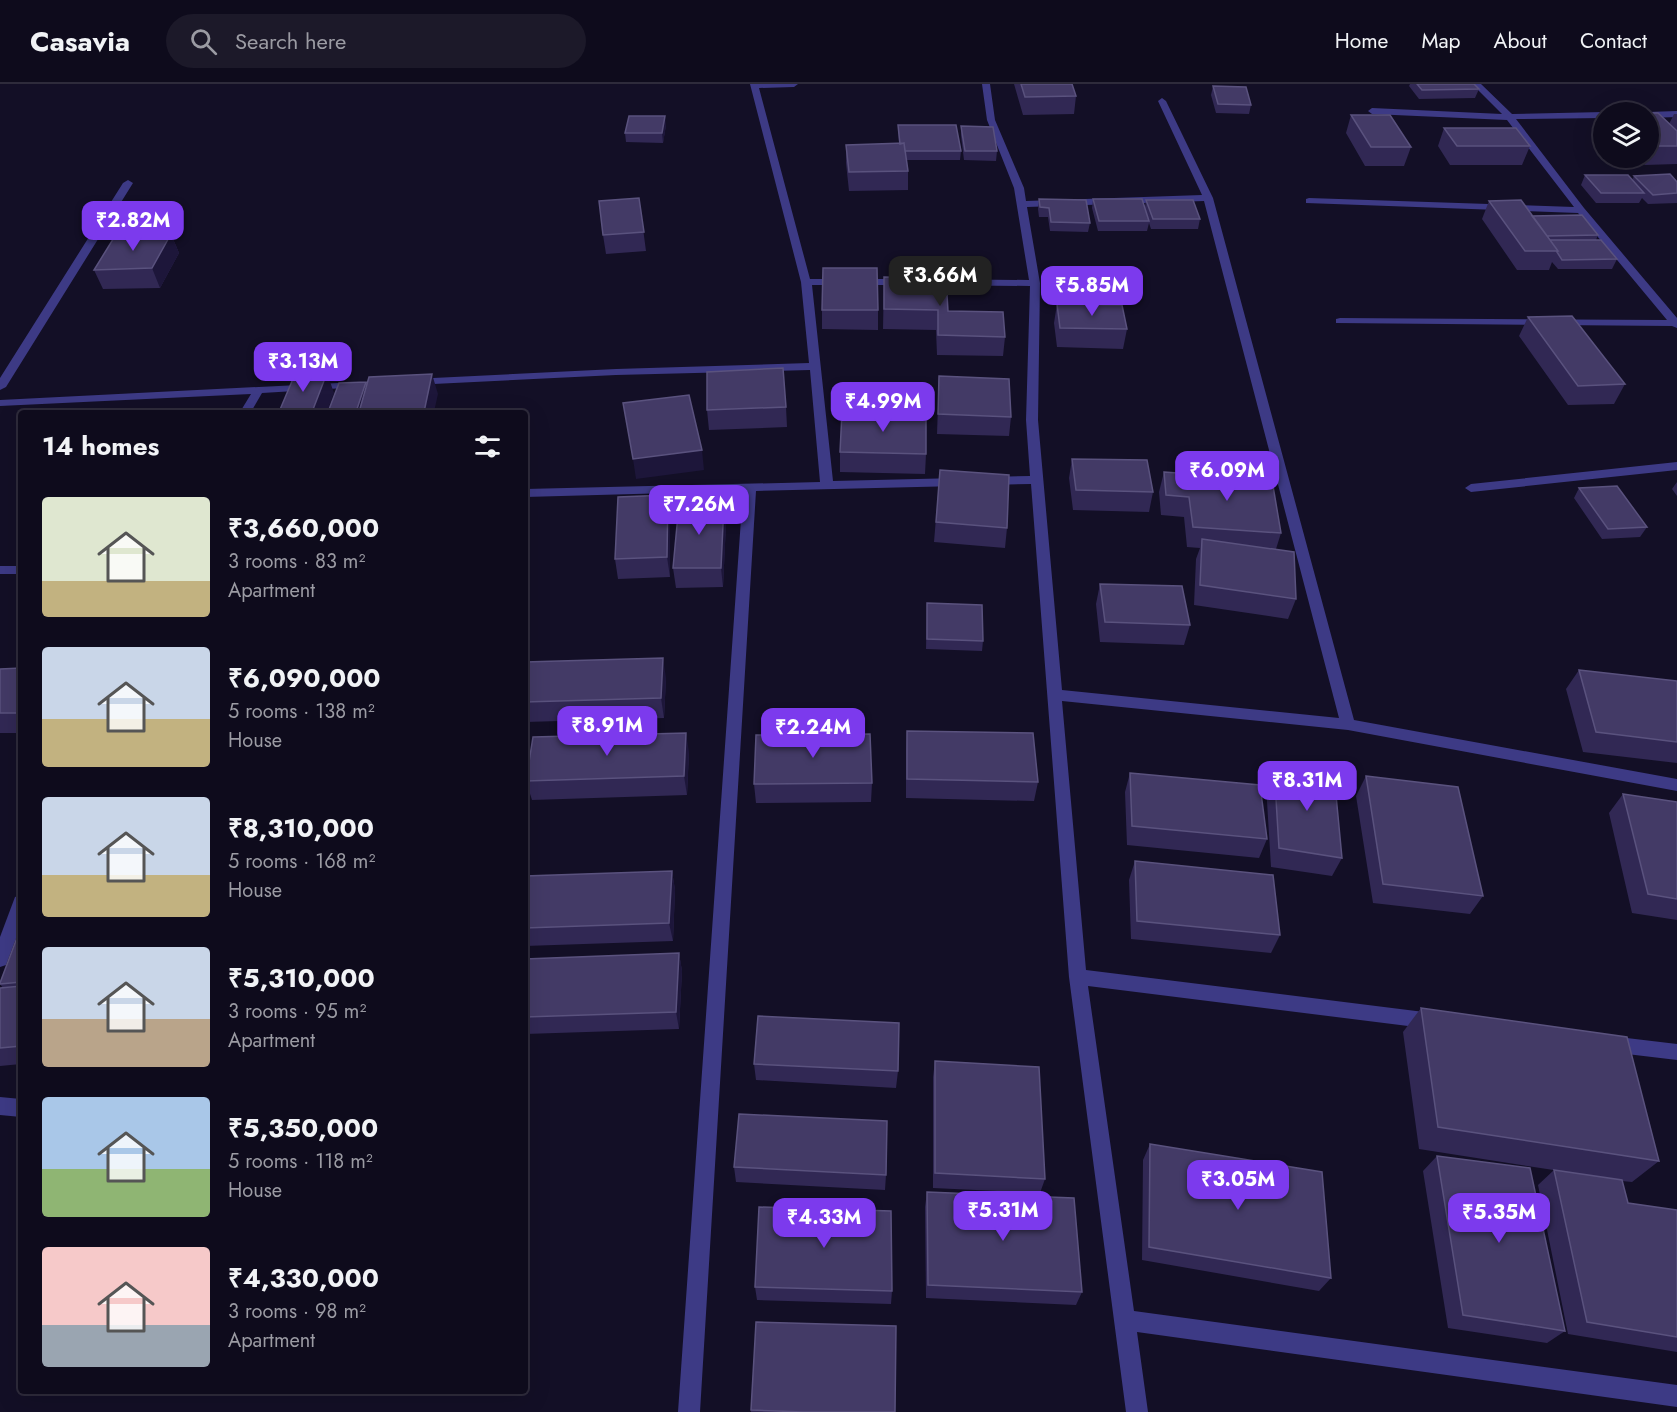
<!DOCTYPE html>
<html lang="en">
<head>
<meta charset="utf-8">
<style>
	:root { --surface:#0e0b1c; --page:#1c1929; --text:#f1f3f6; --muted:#9b9ba3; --line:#2e2b3b; --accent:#7c3aed }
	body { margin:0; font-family:Jost,sans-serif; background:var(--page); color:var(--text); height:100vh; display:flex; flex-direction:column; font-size:22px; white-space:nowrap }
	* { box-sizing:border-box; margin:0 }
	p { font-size:20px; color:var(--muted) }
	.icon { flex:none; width:33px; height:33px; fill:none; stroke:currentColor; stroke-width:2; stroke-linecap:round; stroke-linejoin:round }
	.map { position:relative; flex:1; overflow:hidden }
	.side { position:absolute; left:18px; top:326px; width:510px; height:984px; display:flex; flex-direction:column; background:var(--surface); border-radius:6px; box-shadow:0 6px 24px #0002,0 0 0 2px var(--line) }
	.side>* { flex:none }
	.buttons { position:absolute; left:1593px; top:18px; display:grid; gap:12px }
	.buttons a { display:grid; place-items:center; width:66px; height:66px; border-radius:50%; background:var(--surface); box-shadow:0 6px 24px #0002,0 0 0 2px var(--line); font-size:30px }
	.price { position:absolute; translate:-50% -51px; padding:0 14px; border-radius:12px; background:var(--accent); color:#fff; font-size:20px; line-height:39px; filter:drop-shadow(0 2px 3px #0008) }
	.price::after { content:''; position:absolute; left:50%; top:36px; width:18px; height:14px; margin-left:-9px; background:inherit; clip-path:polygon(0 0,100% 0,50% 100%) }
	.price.on { background:#222; color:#fff }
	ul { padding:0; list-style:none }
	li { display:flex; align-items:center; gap:18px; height:150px; padding:0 24px }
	li span { display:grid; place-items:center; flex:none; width:168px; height:120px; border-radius:6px; color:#555 }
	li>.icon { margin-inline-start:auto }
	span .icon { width:72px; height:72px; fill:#fffc; stroke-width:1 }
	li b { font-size:26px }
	h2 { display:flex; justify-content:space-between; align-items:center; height:72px; padding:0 24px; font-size:26px }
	header { display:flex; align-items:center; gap:36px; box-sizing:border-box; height:84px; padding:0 30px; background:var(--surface); border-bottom:2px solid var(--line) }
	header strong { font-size:28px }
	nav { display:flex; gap:33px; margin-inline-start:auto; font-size:21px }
	.search { width:420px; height:54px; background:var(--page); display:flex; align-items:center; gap:15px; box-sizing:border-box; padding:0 21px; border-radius:33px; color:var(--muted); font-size:22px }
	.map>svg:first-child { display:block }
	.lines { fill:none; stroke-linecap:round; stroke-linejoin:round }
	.minor { fill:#3d3a85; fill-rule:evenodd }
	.wall { fill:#312854 }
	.shaded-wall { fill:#1d163a }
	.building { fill:#433a66; stroke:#5a527e; stroke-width:1.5 }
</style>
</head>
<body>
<header>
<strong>Casavia</strong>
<div class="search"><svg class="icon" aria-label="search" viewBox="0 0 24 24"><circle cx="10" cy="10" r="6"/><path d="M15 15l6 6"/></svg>Search here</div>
<nav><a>Home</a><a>Map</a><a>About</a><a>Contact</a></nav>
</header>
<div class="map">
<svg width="1677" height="1328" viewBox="0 0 1677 1328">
	<rect width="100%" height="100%" fill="#130f26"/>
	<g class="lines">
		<path class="minor" d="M750,0H798L794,3L759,4L810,195H903L908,198L903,201H812L833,397L959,394L965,398L959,402L756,407L700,1328H678L743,407L525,413V405L820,398L810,286L616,291L413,301L407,298L413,295L616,285L809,279L801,198Z
			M982,0H990L995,36L1024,104L1026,117L1202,111L1158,17L1162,14L1166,17L1213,114L1354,636L1677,695V707L1348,646L1062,617L1086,886L1432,929L1438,931L1441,937L1438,943L1432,945L1088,902L1134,1227L1677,1301V1323L1137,1248L1148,1328H1126L1069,893L1031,400L989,401L983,397L989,393L1030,392L1026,336L1030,202L927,201L922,198L927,195L1029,196L1014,104L987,36ZM1204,117L1339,634L1062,606L1038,336L1040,199L1027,123Z
			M1472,0H1481L1512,30L1604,28V34L1516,35L1584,124L1677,234V244L1672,242L1336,239V235L1340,234L1667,236L1578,129L1306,119V115L1309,114L1574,123L1507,36L1372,30L1368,27L1372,24L1502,30Z
			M1677,27V33L1648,34V28Z
			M128,96L133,99L6,303L0,306V294L123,99Z
			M357,298L361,299V303L262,309L251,328H240L251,310L0,322V316Z
			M1677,378V386L1471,408L1465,404L1471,400Z
			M0,482H21V490H0Z
			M21,811V841L6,881L0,883V853L15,813Z
			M1610,952L1677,960V976L1610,968L1604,966L1601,960L1604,954Z
			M0,1013L21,1015V1033L0,1031Z"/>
	</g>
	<path class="wall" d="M1014,0H1072L1076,12L1074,30L1023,31Z
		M1410,0H1474L1479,5L1475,14L1419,15L1409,2Z
		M1213,2L1251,21L1249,30L1216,29L1211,11Z
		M1648,29L1669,40L1674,30H1677V80L1645,81L1638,74H1648Z
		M1351,31L1411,63L1404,82H1365L1346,49Z
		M666,41L663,59L626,58L625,49Z
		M898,41L961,67L960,76H907L908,87V106L849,107L846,79V61L899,60Z
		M961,42L997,67L996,77L964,76L961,52Z
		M1444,44L1530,62L1522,81H1450L1438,62Z
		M1585,91L1632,96L1634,92L1677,98V119L1648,120L1642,114L1639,119H1596L1581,101Z
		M639,114L646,167L606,170L603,151Z
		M1039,115L1090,139L1088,148L1050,147L1048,133H1039L1038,125Z
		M1093,115L1145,123L1146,116L1200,135L1198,145H1151L1149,139L1147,147H1098L1092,124Z
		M1489,117L1532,132L1598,151L1596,156L1617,175L1612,185H1558L1552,178L1549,186H1517L1482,135Z
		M171,150L179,169L160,204L103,205L94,186Z
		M884,193L948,227L1005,253L1003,272L937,271L936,246L883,245Z
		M1057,220L1127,245L1123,265L1057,263L1054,239Z
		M822,226H878V246L822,245Z
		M1528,233L1625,300L1614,320L1568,321L1519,252Z
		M939,292L1011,333L1009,352L937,350Z
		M786,323L787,343L709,346L707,326Z
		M840,368L926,370L925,390L840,388Z
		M1072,375L1153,408L1149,428L1073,426L1069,394Z
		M940,386L1007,444L1005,464L934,458Z
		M1164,388L1281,449L1276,465L1296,515L1288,535L1194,521L1196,475L1200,464L1187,463L1184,433L1161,431L1159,408Z
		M1677,398V412L1672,405Z
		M1579,404L1647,443L1640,453L1602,455L1574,414Z
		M668,411L670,431V493L618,495L615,475Z
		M724,419L726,439L723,503L676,504L673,484Z
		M1100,500L1190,541L1184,561L1100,558L1096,520Z
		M927,519L983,557L982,567L926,565Z
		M525,578L666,594L664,634L525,638Z
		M21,584V649H0V585Z
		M1579,586L1677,597V679L1583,668L1566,605Z
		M907,647L1038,698L1034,717L906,714V666Z
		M689,668L687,711L532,716L526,697Z
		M1274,682L1342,774L1332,792L1271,783L1266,701Z
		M1130,689L1267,755L1259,774L1127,761L1125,708Z
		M1366,692L1483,812L1470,830L1373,819L1356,712Z
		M872,699L871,718L756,719L754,700Z
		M1623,710L1677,718V836L1632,829L1609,729Z
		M1135,777L1280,851L1271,869L1131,855L1129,796Z
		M672,787L675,806L673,857L525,862V792Z
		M21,843V980L0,982V904H3L0,900V899Z
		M679,869L682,887L679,945L525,950V875Z
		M1421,924L1659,1077L1632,1098L1622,1097L1628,1119L1677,1126V1268L1568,1250L1538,1101L1554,1086L1560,1087L1419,1065L1403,948Z
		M935,977L1045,1095L1040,1109L933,1104V993Z
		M754,980L898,987L896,1004L756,996Z
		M1150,1060L1331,1194L1319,1207L1142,1176L1143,1076Z
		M1437,1072L1565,1247L1547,1259L1448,1244L1423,1087Z
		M734,1083L886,1091L885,1106L736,1098Z
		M927,1108L1082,1208L1076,1221L926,1214L925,1123Z
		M755,1203L892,1207L891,1220L757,1216Z
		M751,1326L895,1328H751Z"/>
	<path class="shaded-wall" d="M665,32L666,41L663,59L662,49Z
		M171,150L179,169L160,204L152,184Z
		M327,289L334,309L327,328H312Z
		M432,290L438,310L434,328H424Z
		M366,298L369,308L363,328H356Z
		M702,366L704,386L636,395L633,375Z
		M668,411L670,431V493L667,473Z
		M724,419L726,439L723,503L721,484Z
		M663,574L666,594L664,634L661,614Z
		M686,649L689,668L687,711L684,692Z
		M672,787L675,806L673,857L669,839Z
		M679,869L682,887L679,945L676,928Z"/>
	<path class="building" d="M1021,0H1072L1076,12L1025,13Z
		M1417,0H1474L1479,5L1422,6Z
		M1213,2L1246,3L1251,21L1218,20Z
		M1648,29H1658L1677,47V62H1654L1648,57Z
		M1351,31H1390L1411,63H1371Z
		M629,32H665L662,49H625Z
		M898,41H956L961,67H905L904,59L900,60Z
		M961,42L993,43L997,67H965Z
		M1444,44H1516L1530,62H1457Z
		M904,59L908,87L849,88L846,61Z
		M1670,90L1677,98V109L1653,111L1634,92Z
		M1585,91H1628L1644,109H1601Z
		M639,114L644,148L603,151L599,117Z
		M1039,115L1086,116L1090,139L1051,138L1049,124L1040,123Z
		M1093,115H1142L1149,137H1099Z
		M1146,116H1193L1200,135H1153Z
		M1521,116L1558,167H1525L1489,117Z
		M1582,131L1598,151L1547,152L1532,132Z
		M171,150L152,184L94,186L115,152Z
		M1550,156H1601L1617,175L1562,176L1557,168L1558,167Z
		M823,184H877L878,226H822Z
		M884,193L946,194L948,227L1003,228L1005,253L938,251V226L884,225Z
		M1057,220L1122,221L1127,245L1060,244Z
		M1572,232L1625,300L1578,302L1528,233Z
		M783,284L786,323L707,326V288Z
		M327,289L312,328H279L295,290Z
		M432,290L424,328H359L369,293Z
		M939,292L1009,295L1011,333L938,330Z
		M366,298L356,328H328L339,299Z
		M689,311L702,366L633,375L623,319Z
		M842,328L926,330V370L840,368Z
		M1072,375L1147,376L1153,408L1076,406Z
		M940,386L1009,391L1007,444L936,438Z
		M1164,388L1272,396L1281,449L1193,443L1189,413L1166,411Z
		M1617,402L1647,443L1608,445L1579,404Z
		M668,411L667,473L615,475L618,413Z
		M724,419L721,484H673L679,420Z
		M1202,455L1294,468L1296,515L1200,501Z
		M1100,500L1182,502L1190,541L1105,538Z
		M927,519L982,521L983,557L927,555Z
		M663,574L661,614L525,618V578Z
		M21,584V629H0V585Z
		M1579,586L1677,597V658L1596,648Z
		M907,647L1033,649L1038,698L907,695Z
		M686,649L684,692L526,697L533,653Z
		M870,650L872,699L754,700L756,651Z
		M1274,682L1334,690L1342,774L1279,764Z
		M1130,689L1260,701L1267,755L1132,742Z
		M1366,692L1458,703L1483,812L1383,800Z
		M1623,710L1677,718V815L1648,810Z
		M1135,777L1273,791L1280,851L1137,837Z
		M672,787L669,839L525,844V792Z
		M21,843V898L0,900V899Z
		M679,869L676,928L525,933V875Z
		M21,902V962L0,964V904Z
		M1421,924L1627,953L1659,1077L1438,1043Z
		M758,932L899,939L898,987L754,980Z
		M935,977L1039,983L1045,1095L935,1089Z
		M739,1030L887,1037L886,1091L734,1083Z
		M1150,1060L1322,1088L1331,1194L1149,1163Z
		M1437,1072L1530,1084L1565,1247L1463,1231Z
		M1554,1086L1622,1096L1628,1119L1677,1126V1253L1587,1238Z
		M927,1108L1074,1114L1082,1208L928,1201Z
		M759,1123L891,1127L892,1207L755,1203Z
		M756,1238L896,1242L895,1328H803L751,1326Z"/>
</svg>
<div class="buttons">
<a><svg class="icon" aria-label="layers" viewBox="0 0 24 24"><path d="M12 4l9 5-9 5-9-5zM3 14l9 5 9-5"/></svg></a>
</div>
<b class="price" style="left:133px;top:168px">₹2.82M</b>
<b class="price on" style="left:940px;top:223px">₹3.66M</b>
<b class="price" style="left:1092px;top:233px">₹5.85M</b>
<b class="price" style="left:303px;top:309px">₹3.13M</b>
<b class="price" style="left:883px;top:349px">₹4.99M</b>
<b class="price" style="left:1227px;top:418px">₹6.09M</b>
<b class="price" style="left:699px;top:452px">₹7.26M</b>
<b class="price" style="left:607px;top:673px">₹8.91M</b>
<b class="price" style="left:813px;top:675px">₹2.24M</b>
<b class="price" style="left:1307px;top:728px">₹8.31M</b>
<b class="price" style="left:1238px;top:1127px">₹3.05M</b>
<b class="price" style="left:1003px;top:1158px">₹5.31M</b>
<b class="price" style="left:1499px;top:1160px">₹5.35M</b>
<b class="price" style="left:824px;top:1165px">₹4.33M</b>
<section class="side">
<h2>14 homes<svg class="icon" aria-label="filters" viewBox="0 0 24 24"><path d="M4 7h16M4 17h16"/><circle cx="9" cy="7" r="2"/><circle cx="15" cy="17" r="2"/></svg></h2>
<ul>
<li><span style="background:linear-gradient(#dfe7d0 70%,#c2b280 0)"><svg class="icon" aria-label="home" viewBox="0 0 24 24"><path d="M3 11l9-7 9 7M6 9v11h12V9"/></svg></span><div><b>₹3,660,000</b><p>3 rooms · 83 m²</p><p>Apartment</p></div></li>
<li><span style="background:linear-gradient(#c9d6e8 60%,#c2b280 0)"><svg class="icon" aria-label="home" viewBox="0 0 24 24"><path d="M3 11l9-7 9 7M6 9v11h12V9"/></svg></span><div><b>₹6,090,000</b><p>5 rooms · 138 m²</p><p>House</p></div></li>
<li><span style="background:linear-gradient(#c9d6e8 65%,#c2b280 0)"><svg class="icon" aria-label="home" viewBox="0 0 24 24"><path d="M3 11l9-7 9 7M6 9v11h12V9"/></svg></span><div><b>₹8,310,000</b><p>5 rooms · 168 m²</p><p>House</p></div></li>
<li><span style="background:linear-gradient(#c9d6e8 60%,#b9a48a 0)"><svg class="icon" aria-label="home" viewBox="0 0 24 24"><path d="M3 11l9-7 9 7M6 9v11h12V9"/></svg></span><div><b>₹5,310,000</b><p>3 rooms · 95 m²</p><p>Apartment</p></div></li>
<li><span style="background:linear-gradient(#a9c7e8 60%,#8fb573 0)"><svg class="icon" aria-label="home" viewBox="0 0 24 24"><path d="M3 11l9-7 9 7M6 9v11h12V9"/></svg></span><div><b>₹5,350,000</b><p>5 rooms · 118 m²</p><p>House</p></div></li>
<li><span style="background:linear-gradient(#f6c9c9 65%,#9aa5b1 0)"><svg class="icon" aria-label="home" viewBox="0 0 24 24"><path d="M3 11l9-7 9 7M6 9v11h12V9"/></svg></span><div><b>₹4,330,000</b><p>3 rooms · 98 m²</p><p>Apartment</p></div></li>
</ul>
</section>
</div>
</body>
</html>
